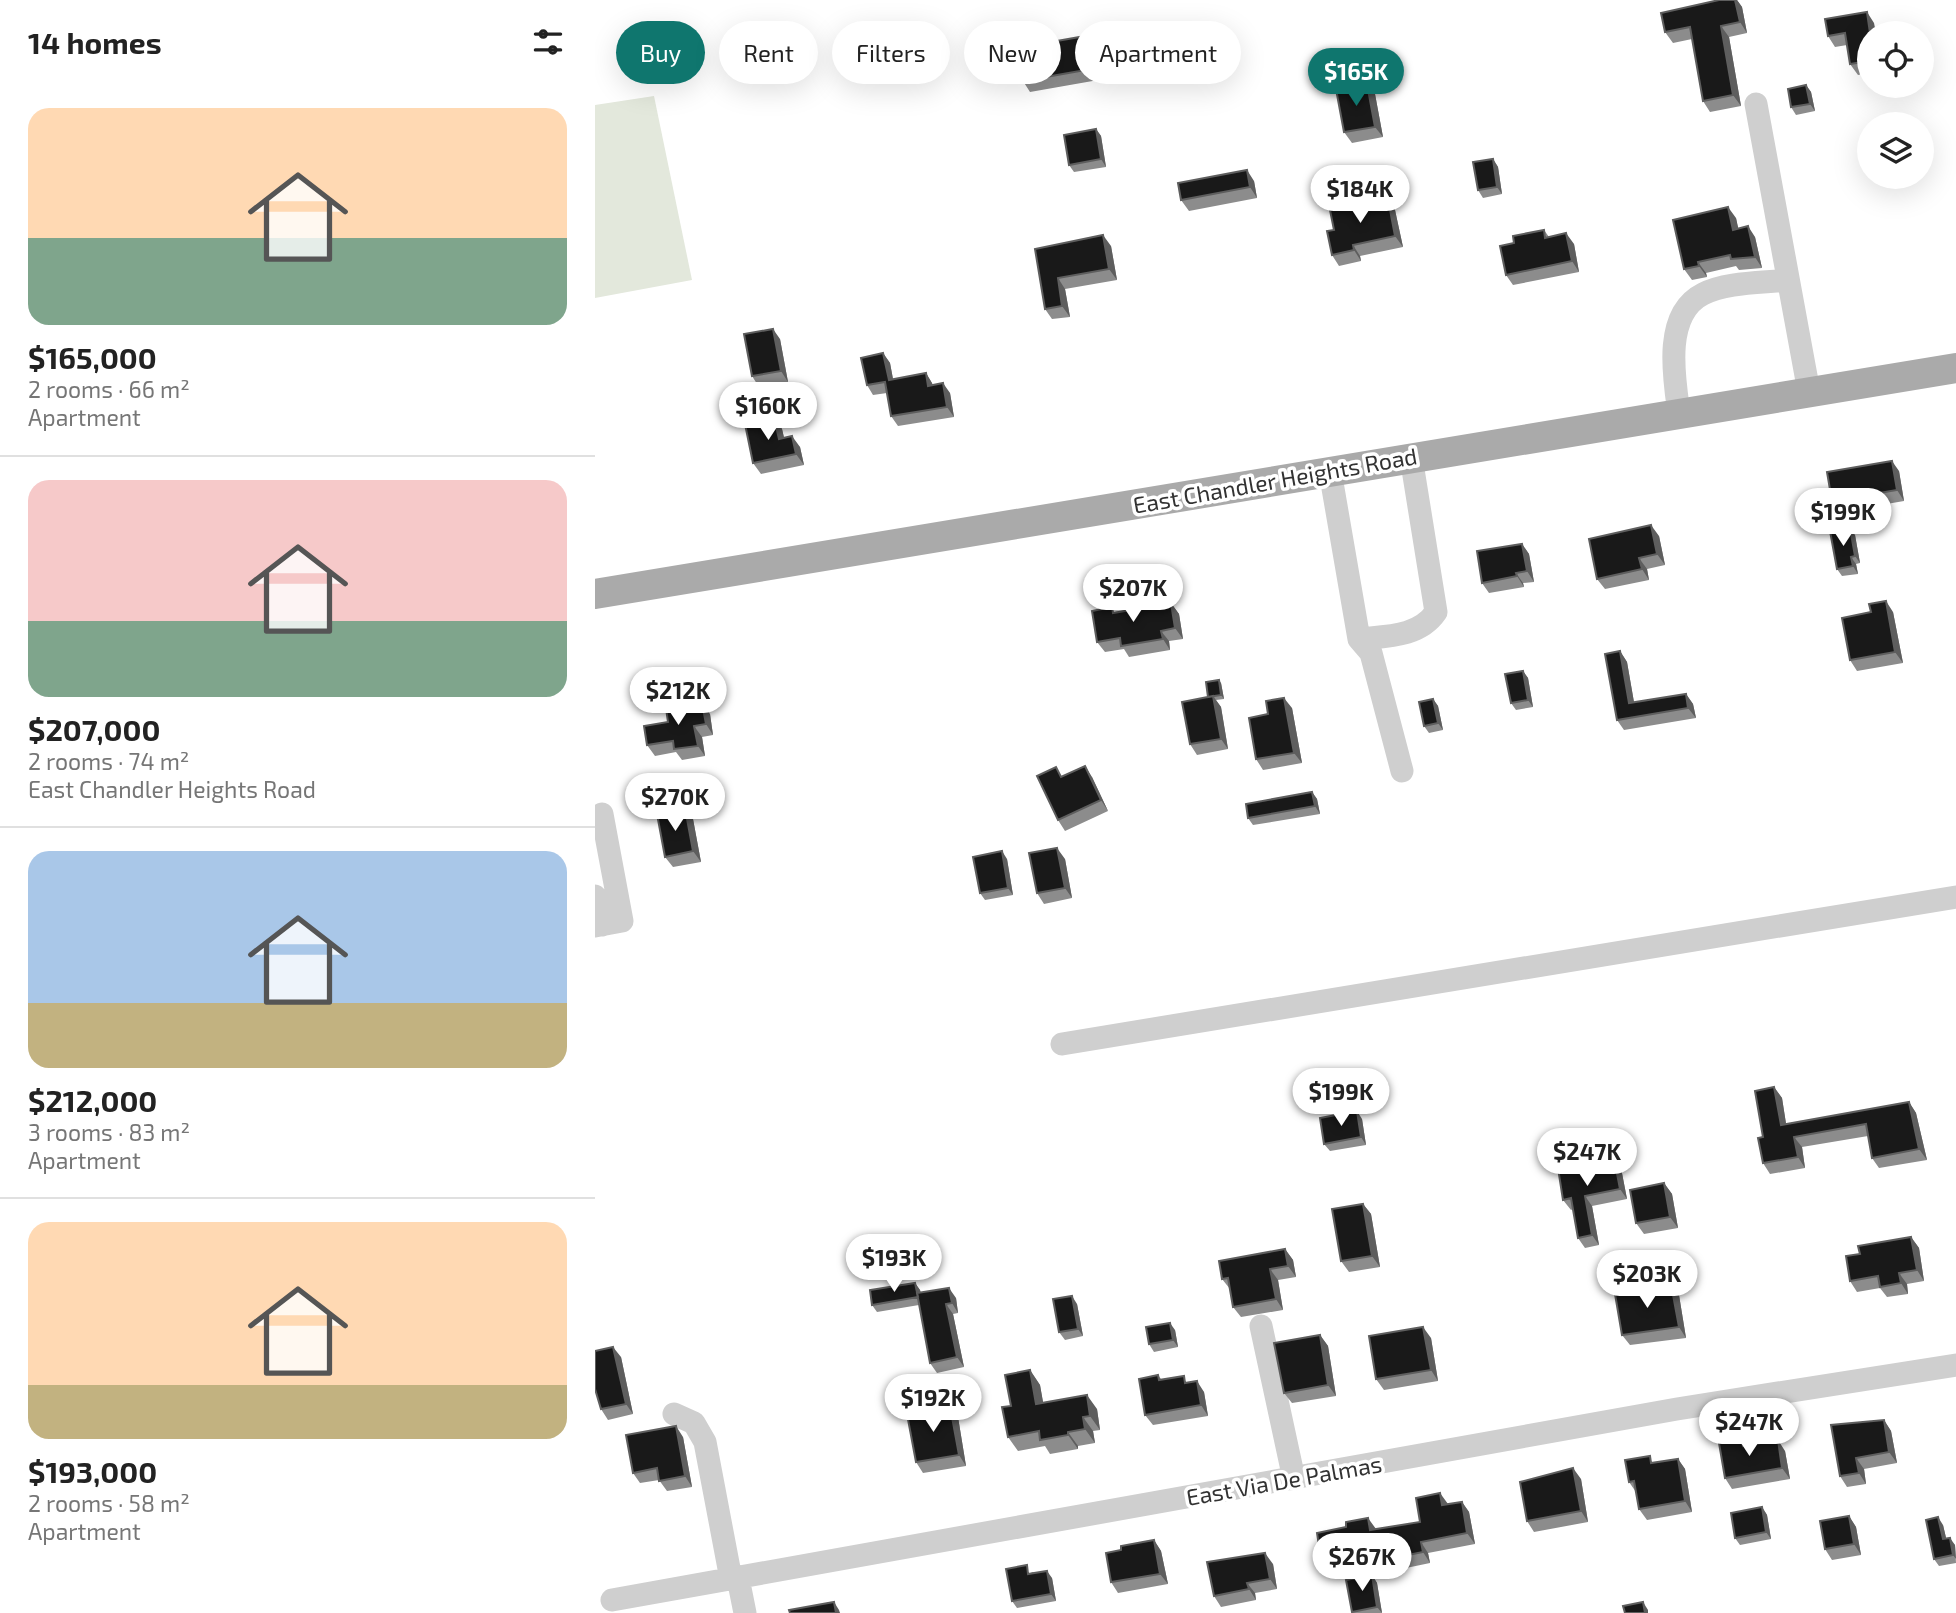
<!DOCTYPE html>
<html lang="en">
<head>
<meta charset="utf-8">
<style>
	:root { --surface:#fff; --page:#f6f6f6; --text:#222; --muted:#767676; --line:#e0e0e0; --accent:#0f766e }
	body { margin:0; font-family:"Exo 2",sans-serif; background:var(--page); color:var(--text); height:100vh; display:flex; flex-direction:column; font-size:26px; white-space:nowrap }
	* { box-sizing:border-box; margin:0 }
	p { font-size:23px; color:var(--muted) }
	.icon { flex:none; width:38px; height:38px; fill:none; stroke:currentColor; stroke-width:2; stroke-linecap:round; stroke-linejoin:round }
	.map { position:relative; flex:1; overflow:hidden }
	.side { display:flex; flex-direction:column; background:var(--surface); width:595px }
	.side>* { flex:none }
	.guide { position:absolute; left:21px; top:21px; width:665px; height:63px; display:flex; gap:14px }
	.tools { position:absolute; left:1262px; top:21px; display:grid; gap:14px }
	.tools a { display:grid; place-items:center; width:77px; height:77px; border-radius:50%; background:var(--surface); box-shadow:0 7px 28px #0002; font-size:35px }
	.price { position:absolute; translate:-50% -60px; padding:0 16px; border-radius:24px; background:#fff; color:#222; font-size:23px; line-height:46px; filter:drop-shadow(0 2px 4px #0008) }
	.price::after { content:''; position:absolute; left:50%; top:42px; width:21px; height:16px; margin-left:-10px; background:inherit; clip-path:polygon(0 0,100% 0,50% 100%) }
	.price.selected { background:var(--accent); color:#fff }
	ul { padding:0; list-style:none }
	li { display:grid; align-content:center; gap:14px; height:371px; padding:0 28px }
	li+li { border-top:2px solid var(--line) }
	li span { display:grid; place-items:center; height:217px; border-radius:21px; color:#555 }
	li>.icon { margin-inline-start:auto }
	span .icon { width:126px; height:126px; fill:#fffc; stroke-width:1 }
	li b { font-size:30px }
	h2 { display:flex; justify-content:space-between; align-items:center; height:84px; padding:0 28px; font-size:30px }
	.chip { padding:0 24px; border-radius:32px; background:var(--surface); box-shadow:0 7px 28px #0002; font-size:24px; line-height:63px }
	.chip.selected { background:var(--accent); color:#fff }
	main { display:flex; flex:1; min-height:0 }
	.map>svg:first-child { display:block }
	.green { fill:#e3e8dc }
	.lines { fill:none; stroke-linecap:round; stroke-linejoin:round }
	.minor { stroke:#cfcfcf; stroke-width:23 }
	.major { stroke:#aaa; stroke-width:30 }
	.wall { fill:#8c8c8c }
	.shaded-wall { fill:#5e5e5e }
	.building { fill:#191919; stroke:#5e5e5e; stroke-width:2 }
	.labels { text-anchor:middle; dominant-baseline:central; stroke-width:7; stroke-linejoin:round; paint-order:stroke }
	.street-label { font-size:23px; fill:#323232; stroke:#fff }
</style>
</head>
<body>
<main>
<section class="side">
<h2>14 homes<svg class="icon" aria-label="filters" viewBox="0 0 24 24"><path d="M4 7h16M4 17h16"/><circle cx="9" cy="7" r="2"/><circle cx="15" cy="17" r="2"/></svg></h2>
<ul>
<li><span style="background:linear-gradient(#ffd9b3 60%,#7fa58c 0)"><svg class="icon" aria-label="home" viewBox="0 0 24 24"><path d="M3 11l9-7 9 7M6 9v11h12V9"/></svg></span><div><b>$165,000</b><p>2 rooms · 66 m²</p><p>Apartment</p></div></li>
<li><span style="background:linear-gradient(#f6c9c9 65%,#7fa58c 0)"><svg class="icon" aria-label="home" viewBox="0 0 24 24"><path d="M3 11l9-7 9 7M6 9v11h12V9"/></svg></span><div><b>$207,000</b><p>2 rooms · 74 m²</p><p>East Chandler Heights Road</p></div></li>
<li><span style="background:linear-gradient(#a9c7e8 70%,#c2b280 0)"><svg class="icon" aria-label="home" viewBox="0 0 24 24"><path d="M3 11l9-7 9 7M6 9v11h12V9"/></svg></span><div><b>$212,000</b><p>3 rooms · 83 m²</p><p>Apartment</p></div></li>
<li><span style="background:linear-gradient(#ffd9b3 75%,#c2b280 0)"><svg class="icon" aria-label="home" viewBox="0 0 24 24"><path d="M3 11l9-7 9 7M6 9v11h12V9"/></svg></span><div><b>$193,000</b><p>2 rooms · 58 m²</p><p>Apartment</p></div></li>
</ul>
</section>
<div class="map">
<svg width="1361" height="1613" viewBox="0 0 1361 1613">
	<rect width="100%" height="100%" fill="#fff"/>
	<path class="green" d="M59,96L97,280L0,298V105Z"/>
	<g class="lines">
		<path class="minor" d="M1161,104L1214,392
			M1084,413C1079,378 1068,314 1108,294C1131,282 1167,283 1193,280
			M735,471L764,639L776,653L807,771
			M764,639C792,636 824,637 841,612L816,457
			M0,896L7,925
			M0,926L27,921L7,814
			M467,1044L1361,897
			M666,1326L699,1479
			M79,1414L99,1423L110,1442L136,1579
			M143,1578L150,1613
			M17,1600L1082,1409L1361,1365"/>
		<path class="major" d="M0,594L1361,368"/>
	</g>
	<path class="wall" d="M1124,0H1142L1147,7L1152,33L1134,37L1146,106L1115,112L1108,101L1097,39L1078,43L1070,32Z
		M1279,23L1274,33V73L1263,75L1255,64L1252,45L1240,47L1233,36Z
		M496,35L504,46L509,79L435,92L428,81Z
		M772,84L780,94L788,137L757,143L749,132Z
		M1211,85L1216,92L1220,111L1201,115L1196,107Z
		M501,129L506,136L511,167L479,172L474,165Z
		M898,159L903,167L907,194L888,198L883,190Z
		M659,181L662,198L594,211L586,200Z
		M793,199L800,210L808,247L765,256L766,261L744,266L737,255L739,230L787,200Z
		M1141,218L1143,229L1160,237L1167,268L1144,270L1141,266L1111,273L1112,277L1097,280L1089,269Z
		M949,230L954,237L979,244L984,272L918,285L911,275L919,243Z
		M516,246L522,280L470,289L475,317L457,319L450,309L440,249Z
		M185,339L193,382L164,387L157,376Z
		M288,353L295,363L298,379L331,373L338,385L355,393L359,417L303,426L296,416L292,393L278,395L272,385Z
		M179,418L187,429L189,438L205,447L209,465L166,474L158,463Z
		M1304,471L1309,501L1245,512L1237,501Z
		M1260,535L1265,563L1261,564L1263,574L1247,576L1242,569Z
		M1064,536L1070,565L1052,569L1054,580L1010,589L1002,579Z
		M927,544L934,554L939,582L928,583L929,587L894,593L887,583Z
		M576,603L584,614L588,639L574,641L575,650L534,657L529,649L510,652L502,642L520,612Z
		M1298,612L1308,663L1262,671L1255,660Z
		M1025,651L1032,662L1039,702L1091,694L1098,704L1101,718L1029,730L1022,720Z
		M928,671L933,678L938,707L921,710L916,703Z
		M626,683L629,699L621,700L626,707L633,749L602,755L595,744L613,697Z
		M838,699L843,706L848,730L834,733L829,726Z
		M697,708L707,763L668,770L661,759L673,714Z
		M115,714L118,735L107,737L110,756L87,760L81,752L60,756L52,745L73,722Z
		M468,776L497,777L513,811L470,831L463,820Z
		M717,792L722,799L725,814L658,825L653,818Z
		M90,808L98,819L106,862L78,867L70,857Z
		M412,859L418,895L390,900L385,893Z
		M470,859L477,898L449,904L442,893Z
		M1179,1087L1187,1098L1191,1124L1314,1102L1321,1113L1332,1160L1284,1168L1277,1158L1273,1136L1207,1147L1210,1168L1175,1174L1168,1163V1137Z
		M767,1119L771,1145L735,1151L729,1144Z
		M1019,1158L1026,1168L1032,1199L997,1206L1004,1245L990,1248L983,1238L978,1209L976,1210L968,1200Z
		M1069,1183L1077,1194L1083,1228L1049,1234L1041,1223Z
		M768,1204L776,1214L785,1267L754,1272L746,1261Z
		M1316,1237L1324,1248L1329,1281L1312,1284L1313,1294L1292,1297L1285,1288L1262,1292L1255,1281L1265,1254Z
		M690,1249L698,1260L701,1277L683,1280L688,1310L646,1317L638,1307L635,1289L627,1279Z
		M320,1283L325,1290L326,1293L361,1298L363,1313L358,1314L369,1367L342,1373L335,1363L324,1305L282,1312L277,1305Z
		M1076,1284L1084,1295L1091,1338L1035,1345L1027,1335Z
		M482,1304L488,1336L470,1340L464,1332Z
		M580,1330L583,1347L559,1352L554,1344Z
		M725,1335L733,1346L741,1396L697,1403L689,1393Z
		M836,1338L843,1381L789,1390L781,1379Z
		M26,1357L38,1414L13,1420L6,1409Z
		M435,1370L445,1385L448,1403L502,1409L505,1430L498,1431L500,1443L483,1446V1449L455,1454L450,1446L423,1451L413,1437L416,1406Z
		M563,1375L566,1379L593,1383L609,1392L613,1416L558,1425L550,1415Z
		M363,1417L371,1466L328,1473L321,1462Z
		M1289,1420L1296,1431L1302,1463L1269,1469L1271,1484L1252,1487L1245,1476Z
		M88,1437L97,1487L72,1491L64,1480L45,1483L38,1473Z
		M1151,1446L1190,1451L1195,1479L1137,1489L1130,1478Z
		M1083,1459L1090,1469L1097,1512L1052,1520L1044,1509L1041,1492L1034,1482Z
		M986,1479L993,1522L939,1532L932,1521Z
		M867,1502L874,1512L880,1544L833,1553L835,1563L811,1568L803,1557L802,1550L733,1563L725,1552L751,1527L781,1529L825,1522L853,1504Z
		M1167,1507L1172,1515L1176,1539L1145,1545L1140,1538Z
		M1254,1516L1261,1527L1266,1555L1237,1560L1230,1549Z
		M1348,1525L1351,1538L1360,1545L1361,1563L1344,1566L1339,1559Z
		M559,1540L566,1551L573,1584L523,1593L516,1582L526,1550Z
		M678,1564L682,1589L660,1593L661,1600L626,1607L619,1596Z
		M437,1572L457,1578L461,1601L422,1608L417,1601Z
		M777,1575L782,1583L787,1613H757V1612Z"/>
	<path class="shaded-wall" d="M1140,0H1142L1147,7L1152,33L1145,22Z
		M1272,12L1279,23L1281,33H1275Z
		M1126,26L1134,37L1146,106L1138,95Z
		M496,35L504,46L509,79L502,68Z
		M772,84L780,94L788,137L780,127Z
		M1211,85L1216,92L1220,111L1215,104Z
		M501,129L506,136L511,167L506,159Z
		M898,159L903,167L907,194L902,187Z
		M652,170L659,181L662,198L655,187Z
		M793,199L800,210L808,247L800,236Z
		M1133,207L1141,218L1146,240L1138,230Z
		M1153,226L1160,237L1167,268L1160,257Z
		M971,233L979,244L984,272L977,261Z
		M508,235L516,246L522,280L514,269Z
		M758,245L765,256L766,261L759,250Z
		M1103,262L1111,273L1112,277L1104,266Z
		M463,278L470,289L475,317L467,306Z
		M178,329L185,339L193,382L186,371Z
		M288,353L295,363L300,390L294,380Z
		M331,373L337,383L340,395L333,386Z
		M348,383L355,393L359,417L352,407Z
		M179,418L187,429L192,450L184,439Z
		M197,436L205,447L209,465L201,454Z
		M1297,461L1304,471L1309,501L1302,490Z
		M1056,525L1064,536L1070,565L1062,554Z
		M1255,528L1260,535L1265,563L1260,556Z
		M927,544L934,554L939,582L932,571Z
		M1256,557L1261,564L1263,574L1258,566Z
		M1044,558L1052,569L1054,580L1047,569Z
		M921,573L928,583L929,587L922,576Z
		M1291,601L1298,612L1308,663L1300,652Z
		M576,603L584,614L588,639L580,628Z
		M566,631L574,641L575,650L568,639Z
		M1025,651L1032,662L1041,714L1034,703Z
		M928,671L933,678L938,707L933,700Z
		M624,680L626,683L629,699L626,695Z
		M1091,694L1098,704L1101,718L1093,708Z
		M618,696L626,707L633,749L626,739Z
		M689,698L697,708L707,763L699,753Z
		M838,699L843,706L848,730L843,723Z
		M107,703L115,714L118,735L111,724Z
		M99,726L107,737L110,756L103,746Z
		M490,766L497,777L513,811L506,800Z
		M717,792L722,799L725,814L720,806Z
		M90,808L98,819L106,862L98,851Z
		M462,848L470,859L477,898L470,888Z
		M407,851L412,859L418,895L413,888Z
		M1179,1087L1187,1098L1193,1136L1186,1125Z
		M1314,1102L1321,1113L1332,1160L1324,1149Z
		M762,1111L767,1119L771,1145L766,1137Z
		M1199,1137L1207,1147L1210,1168L1203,1157Z
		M1019,1158L1026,1168L1032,1199L1025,1189Z
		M1069,1183L1077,1194L1083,1228L1075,1217Z
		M990,1196L997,1206L1004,1245L997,1235Z
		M768,1204L776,1214L785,1267L777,1256Z
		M1316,1237L1324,1248L1329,1281L1322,1270Z
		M690,1249L698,1260L701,1277L693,1266Z
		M675,1269L683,1280L688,1310L681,1299Z
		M1304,1273L1312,1284L1313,1294L1306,1283Z
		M320,1283L325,1290L328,1305L323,1297Z
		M1076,1284L1084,1295L1091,1338L1084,1327Z
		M354,1288L361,1298L363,1313L357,1303Z
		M477,1296L482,1304L488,1336L483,1329Z
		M351,1304L358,1314L369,1367L362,1357Z
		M575,1323L580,1330L583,1347L578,1340Z
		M828,1327L836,1338L843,1381L836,1370Z
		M725,1335L733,1346L741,1396L733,1385Z
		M18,1347L26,1357L38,1414L31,1404Z
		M435,1370L445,1385L451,1418L441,1404Z
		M602,1381L609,1392L613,1416L606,1405Z
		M492,1395L502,1409L505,1430L495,1416Z
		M355,1406L363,1417L371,1466L364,1455Z
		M488,1417L498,1431L500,1443L490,1429Z
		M1289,1420L1296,1431L1302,1463L1294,1452Z
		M81,1426L88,1437L97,1487L90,1476Z
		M473,1432L483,1446V1449L473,1435Z
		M1183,1440L1190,1451L1195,1479L1187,1468Z
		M1261,1458L1269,1469L1271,1484L1264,1473Z
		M1083,1459L1090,1469L1097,1512L1090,1501Z
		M978,1468L986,1479L993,1522L986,1511Z
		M845,1493L853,1504L847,1505Z
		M867,1502L874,1512L880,1544L872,1533Z
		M1167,1507L1172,1515L1176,1539L1171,1532Z
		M1254,1516L1261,1527L1266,1555L1259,1544Z
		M1343,1517L1348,1525L1353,1546L1348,1539Z
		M773,1518L781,1529L783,1541L775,1530Z
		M1355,1538L1360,1545L1361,1559L1358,1555Z
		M559,1540L566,1551L573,1584L565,1574Z
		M826,1542L833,1553L835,1563L828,1552Z
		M670,1553L678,1564L682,1589L675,1579Z
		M452,1571L457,1578L461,1601L456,1594Z
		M777,1575L782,1583L787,1613L782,1607Z
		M652,1583L660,1593L661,1600L654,1589Z
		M239,1602L244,1610L245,1613H241Z
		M1048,1602L1053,1610V1613H1050Z"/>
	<path class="building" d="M1124,0H1140L1145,22L1126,26L1138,95L1108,101L1095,27L1070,32L1066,13Z
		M1272,12L1275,33H1274V61L1255,64L1250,33L1233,36L1230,19Z
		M496,35L502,68L428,81L422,48Z
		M772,84L780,127L749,132L741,89Z
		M1211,85L1215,104L1196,107L1193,89Z
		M501,129L506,159L474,165L469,135Z
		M898,159L902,187L883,190L878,162Z
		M652,170L655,187L586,200L583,183Z
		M783,194L784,201L793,199L800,236L758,245L759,250L737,255L732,231L739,230L735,210L771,203L770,197Z
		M1133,207L1138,230L1153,226L1160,257L1136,259L1135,255L1103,262L1104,266L1089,269L1078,220Z
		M949,230L950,238L971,233L977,261L911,275L905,246L919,243L918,236Z
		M508,235L514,269L463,278L467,306L450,309L440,249Z
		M178,329L186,371L157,376L149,334Z
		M288,353L294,380L331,373L333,386L348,383L352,407L296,416L290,382L272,385L266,358Z
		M179,418L184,439L197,436L201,454L158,463L150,424Z
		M1297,461L1302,490L1237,501L1232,472Z
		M1056,525L1062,554L1044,558L1047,569L1002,579L994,539Z
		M1255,528L1260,556L1256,557L1258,566L1242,569L1235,531Z
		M927,544L932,571L921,573L922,576L887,583L882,551Z
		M1291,601L1300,652L1255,660L1247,618L1276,612L1274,604Z
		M576,603L580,628L566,631L568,639L526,646L525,638L502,642L497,611L517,607L518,613Z
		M1025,651L1034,703L1091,694L1093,708L1022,720L1010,654Z
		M928,671L933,700L916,703L910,674Z
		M624,680L626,695L613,697L611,682Z
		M618,696L626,739L595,744L587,702Z
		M689,698L699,753L661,759L654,718L673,714L671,701Z
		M838,699L843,723L829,726L824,702Z
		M107,703L111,724L99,726L103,746L79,749L78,741L52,745L49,726L73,722L71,708Z
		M490,766L506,800L463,820L442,776L461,767L466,777Z
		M717,792L720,806L653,818L651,804Z
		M90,808L98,851L70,857L62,814Z
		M462,848L470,888L442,893L434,853Z
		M407,851L413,888L385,893L378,857Z
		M1179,1087L1186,1125L1314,1102L1324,1149L1277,1158L1271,1124L1199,1137L1203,1157L1168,1163L1163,1138L1168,1137L1160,1091Z
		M762,1111L766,1137L729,1144L725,1118Z
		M1019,1158L1025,1189L990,1196L997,1235L983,1238L976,1198L968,1200L963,1168Z
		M1069,1183L1075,1217L1041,1223L1035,1190Z
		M768,1204L777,1256L746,1261L737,1209Z
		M1316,1237L1322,1270L1304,1273L1306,1283L1285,1287L1283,1276L1255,1281L1251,1256L1265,1254L1263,1246Z
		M690,1249L693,1266L675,1269L681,1299L638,1307L633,1278L627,1279L624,1261Z
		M320,1283L323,1297L277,1305L275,1290Z
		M1076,1284L1084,1327L1027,1335L1020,1294Z
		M354,1288L357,1303L351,1304L362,1357L335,1363L322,1293Z
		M477,1296L483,1329L464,1332L458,1299Z
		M575,1323L578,1340L554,1344L551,1327Z
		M828,1327L836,1370L781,1379L774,1336Z
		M725,1335L733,1385L689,1393L679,1343Z
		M18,1347L31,1404L6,1409L0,1389V1351Z
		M435,1370L441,1404L492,1395L495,1416L488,1417L490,1429L473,1432V1435L445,1440L444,1431L413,1437L407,1407L416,1406L410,1375Z
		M563,1375L564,1380L589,1376L590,1383L602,1381L606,1405L550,1415L544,1379Z
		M355,1406L364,1455L321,1462L312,1414Z
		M1289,1420L1294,1452L1261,1458L1264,1473L1245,1476L1236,1425Z
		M81,1426L90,1476L64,1481L62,1468L38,1473L31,1435Z
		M1146,1439L1148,1446L1183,1440L1187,1468L1130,1478L1124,1443Z
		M1055,1456L1056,1463L1083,1459L1090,1501L1044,1509L1039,1481L1034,1482L1030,1460Z
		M978,1468L986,1511L932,1521L925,1482Z
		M845,1493L847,1505L867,1502L872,1533L826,1542L828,1552L803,1557L800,1538L725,1552L722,1533L751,1527V1522L773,1518L775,1530L825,1522L821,1498Z
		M1167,1507L1171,1532L1140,1538L1136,1513Z
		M1254,1516L1259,1544L1230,1549L1225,1521Z
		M1343,1517L1348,1539L1355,1538L1358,1555L1339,1559L1331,1520Z
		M559,1540L565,1574L516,1582L511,1553L526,1550V1546Z
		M670,1553L675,1579L652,1583L654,1589L619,1596L612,1562Z
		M432,1565L433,1574L452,1571L456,1594L417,1601L411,1569Z
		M777,1575L782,1607L757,1612L751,1580Z
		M239,1602L241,1613H195L194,1610Z
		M1048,1602L1050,1613H1030L1028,1606Z"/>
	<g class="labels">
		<g class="street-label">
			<text transform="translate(680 480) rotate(-10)">East Chandler Heights Road</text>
			<text transform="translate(689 1480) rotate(-10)">East Via De Palmas</text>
		</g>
	</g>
</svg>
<div class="tools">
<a><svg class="icon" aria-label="locate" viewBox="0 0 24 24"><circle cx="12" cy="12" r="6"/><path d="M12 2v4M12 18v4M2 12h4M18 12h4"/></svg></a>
<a><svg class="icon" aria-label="layers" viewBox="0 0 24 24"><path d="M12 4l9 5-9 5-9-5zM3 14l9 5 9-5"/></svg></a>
</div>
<b class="price selected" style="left:761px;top:108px">$165K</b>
<b class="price" style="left:765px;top:225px">$184K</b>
<b class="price" style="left:173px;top:442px">$160K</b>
<b class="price" style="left:1248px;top:548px">$199K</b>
<b class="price" style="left:538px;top:624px">$207K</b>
<b class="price" style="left:83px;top:727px">$212K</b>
<b class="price" style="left:80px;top:833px">$270K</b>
<b class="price" style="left:746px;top:1128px">$199K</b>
<b class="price" style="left:992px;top:1188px">$247K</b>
<b class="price" style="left:299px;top:1294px">$193K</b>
<b class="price" style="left:1052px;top:1310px">$203K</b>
<b class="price" style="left:338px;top:1434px">$192K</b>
<b class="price" style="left:1154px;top:1458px">$247K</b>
<b class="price" style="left:767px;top:1593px">$267K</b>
<div class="guide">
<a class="chip selected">Buy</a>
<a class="chip">Rent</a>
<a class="chip">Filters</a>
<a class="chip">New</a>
<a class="chip">Apartment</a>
</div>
</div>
</main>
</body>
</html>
